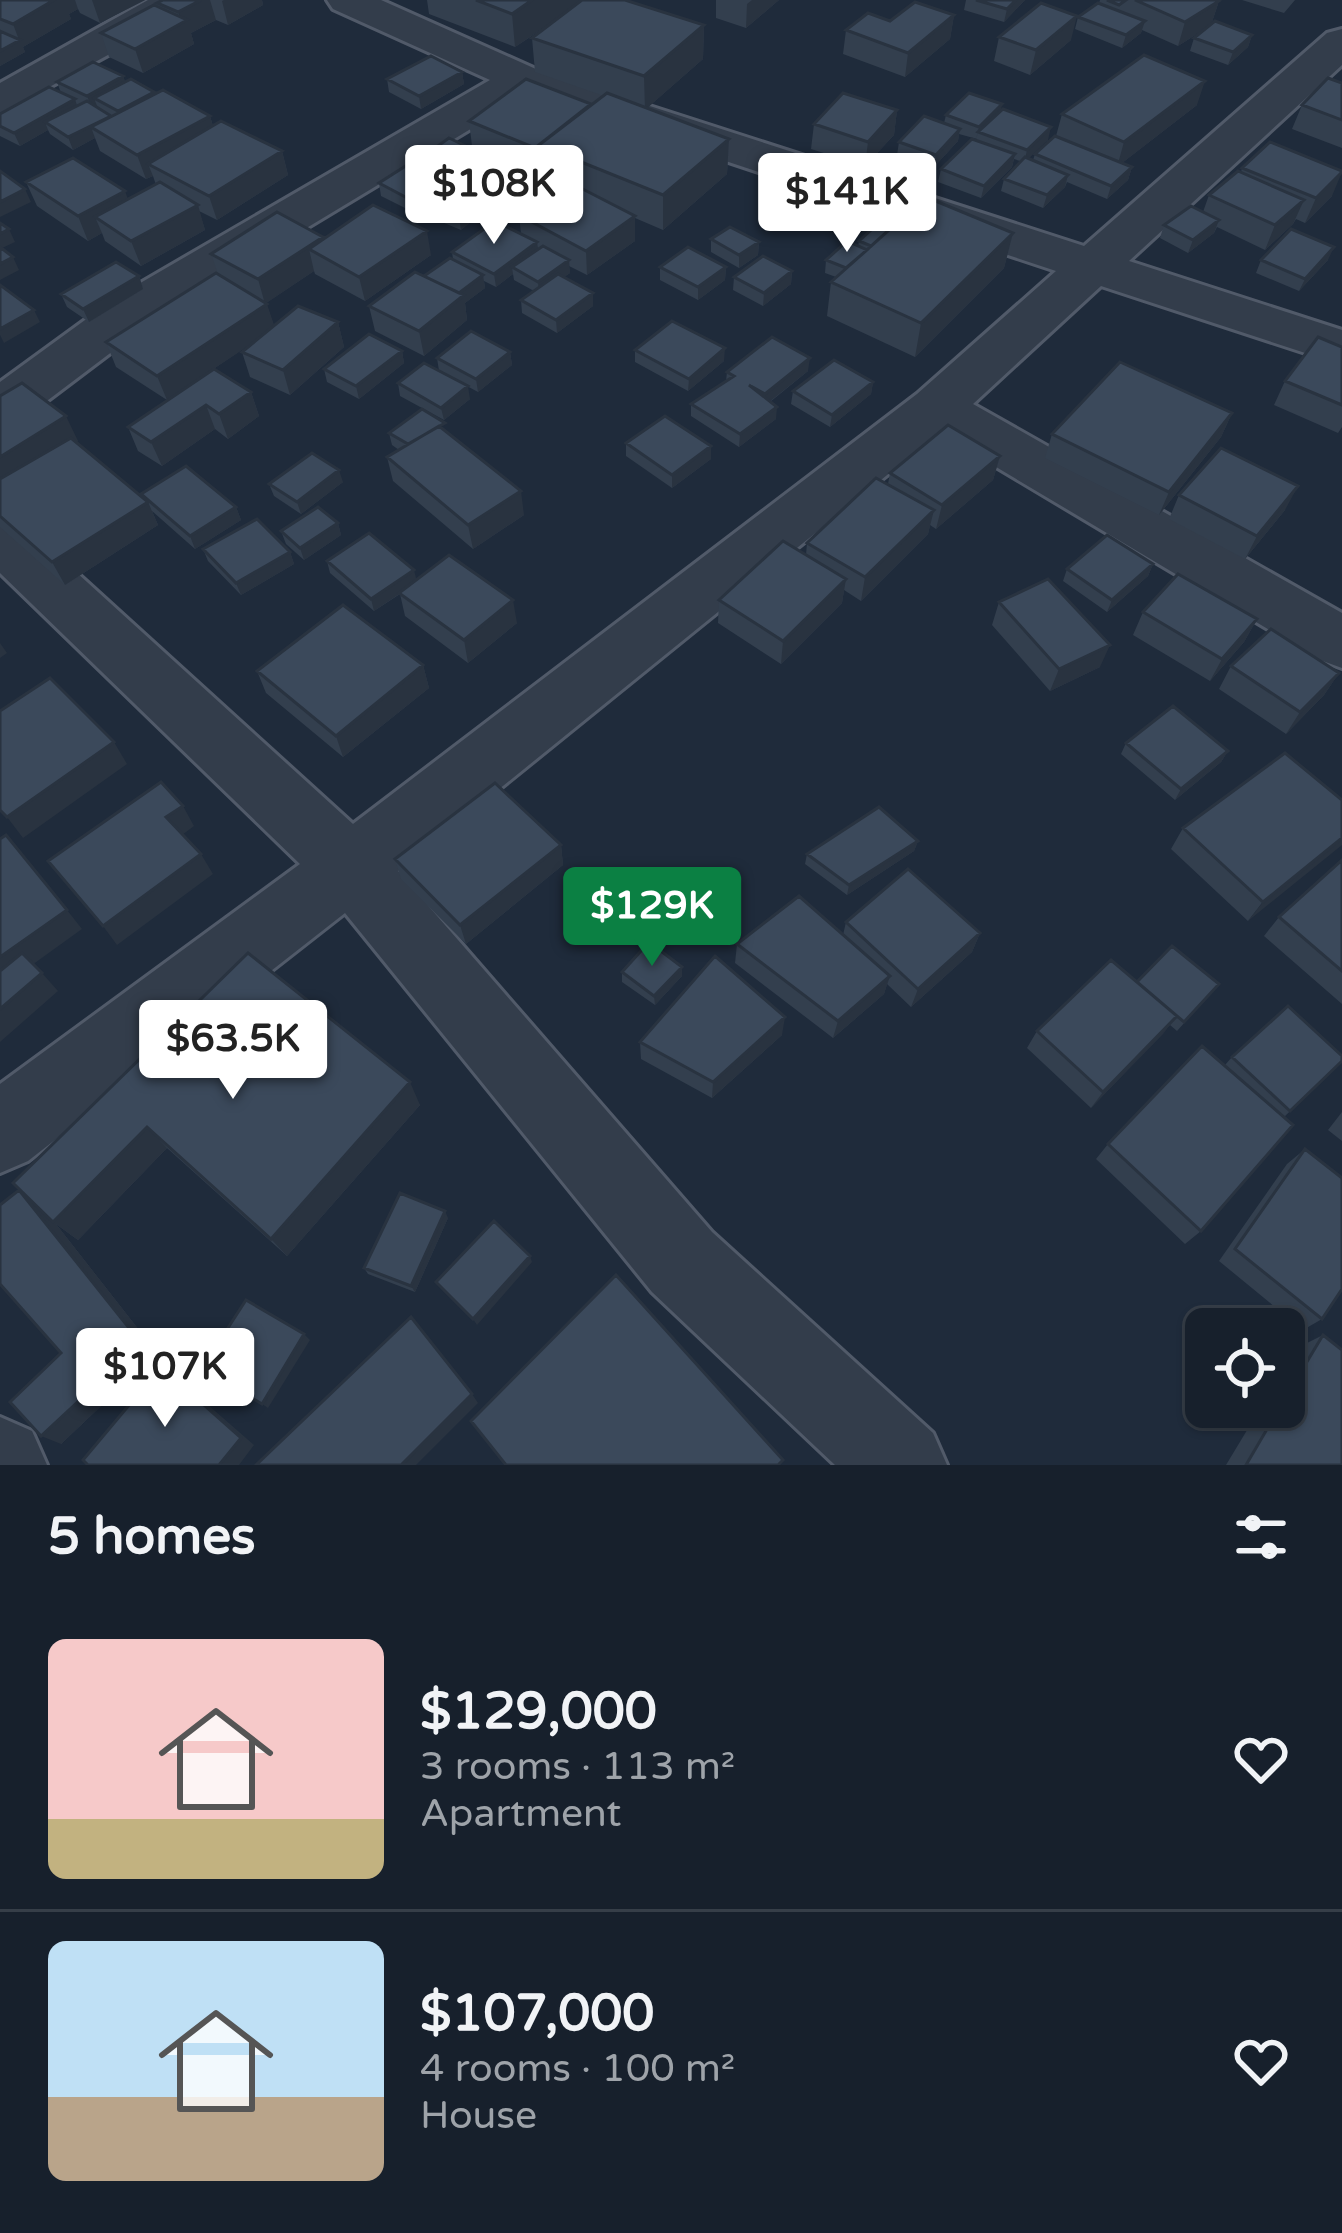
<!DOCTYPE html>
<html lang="en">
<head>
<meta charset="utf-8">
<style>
	:root { --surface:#17202c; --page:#202834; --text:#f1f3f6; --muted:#9ea3a9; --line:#363e48; --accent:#0b8043 }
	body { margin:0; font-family:"Varela Round",sans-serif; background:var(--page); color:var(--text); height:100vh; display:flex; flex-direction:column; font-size:45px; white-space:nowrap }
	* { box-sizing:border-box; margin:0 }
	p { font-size:39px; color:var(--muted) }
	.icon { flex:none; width:66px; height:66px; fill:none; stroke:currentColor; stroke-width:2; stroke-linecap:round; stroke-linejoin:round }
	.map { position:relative; height:1465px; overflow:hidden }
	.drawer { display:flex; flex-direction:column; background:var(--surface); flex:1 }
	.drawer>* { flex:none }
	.fabs { position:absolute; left:1185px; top:1308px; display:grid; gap:24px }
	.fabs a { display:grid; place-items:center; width:120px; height:120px; border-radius:18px; background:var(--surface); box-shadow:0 3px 9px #0004,0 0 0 3px var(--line); font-size:60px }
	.price { position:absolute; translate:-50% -102px; padding:0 27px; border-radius:12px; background:#fff; color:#222; font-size:39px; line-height:78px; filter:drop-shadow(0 3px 6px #0008) }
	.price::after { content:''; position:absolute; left:50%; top:72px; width:36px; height:27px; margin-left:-18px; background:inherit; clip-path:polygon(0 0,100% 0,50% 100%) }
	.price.current { background:var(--accent); color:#fff }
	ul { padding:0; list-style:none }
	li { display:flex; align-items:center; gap:36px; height:300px; padding:0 48px }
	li+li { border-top:3px solid var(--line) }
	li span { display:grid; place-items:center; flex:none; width:336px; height:240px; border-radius:18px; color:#555 }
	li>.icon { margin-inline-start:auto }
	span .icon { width:144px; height:144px; fill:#fffc; stroke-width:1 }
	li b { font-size:51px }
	h2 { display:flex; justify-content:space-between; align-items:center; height:144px; padding:0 48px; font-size:51px }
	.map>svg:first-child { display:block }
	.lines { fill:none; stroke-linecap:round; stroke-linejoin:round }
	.minor-casing { stroke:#515a69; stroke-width:6 }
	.minor { fill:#333d4b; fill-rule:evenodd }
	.wall { fill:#333f4e }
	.shaded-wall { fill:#293340 }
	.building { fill:#3b495b; stroke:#293340; stroke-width:3 }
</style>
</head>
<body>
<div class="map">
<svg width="1342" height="1465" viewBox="0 0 1342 1465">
	<rect width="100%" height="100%" fill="#1f2b3b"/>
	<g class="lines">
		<defs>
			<path id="minor" d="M148,0H198L192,9L0,114V83Z
				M327,0H381L538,70L1084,246L1327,33L1342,29V65L1129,261L1342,330V365L1101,286L973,404L1342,613V668L1320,660L939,433L398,871L712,1232L933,1433L947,1465H835L652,1292L345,913L28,1161L0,1173V1084L300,864L0,573V515L21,522L353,824L917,394L1056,271L527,95L154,320L19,422L0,428V382L118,296L490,80L333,9Z
				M0,1417L32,1431L47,1465H0Z"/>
		</defs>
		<use href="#minor" class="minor-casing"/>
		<use href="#minor" class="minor"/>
	</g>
	<path class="wall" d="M0,0H145L100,23L80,13L78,9L69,14L71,19L23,47L25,52L0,66Z
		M163,0H262L263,5L228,25L216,20L191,33L194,44L143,73L109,57L101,33L158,7L157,3Z
		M427,0H625L704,25L703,59L647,108L729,139L727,174L663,230L635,218V241L587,275L569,266L570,273L564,277L593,306L557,333L522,313L521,300L534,291L514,280L513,274L496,287L484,281L485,288L465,303L467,320L424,356L375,331L369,306L453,259L452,252L521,234L519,215L562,187L542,179L541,169L537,172L472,146L469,121L591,105L604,96L535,72L532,38L556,20L515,47L429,14Z
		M716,0H779L746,28L716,18Z
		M966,0H1025L1004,22L964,10Z
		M1100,0H1217L1219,1L1211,25L1178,46L1142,30L1141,33L1122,48L1075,29L1078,17L1099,3Z
		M1242,0H1295L1284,13Z
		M954,15L950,39L905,77L843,54L846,30L890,21Z
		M1252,35L1248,47L1228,65L1190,51L1194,38Z
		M999,37L1071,40L1030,75L994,61Z
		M462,72L464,84L421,109L389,92L387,79Z
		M123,76L125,82L210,116L213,126L282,151L288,175L217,220L199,211L205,230L141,266L105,241L102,233L88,241L37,206L26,182L128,199L156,185L153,176L146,179L100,151L95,138L73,150L50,134L48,130L20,146L0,136V114L61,93L57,82Z
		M1342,83V148L1292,129L1302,105Z
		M1197,105L1122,163L1132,167L1128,180L1107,199L1067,182L1065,187L1043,208L1001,191L1004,179L1020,161L1014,159L1012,167L981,198L938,182L941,169L977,140V139L959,134L958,141L934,167L897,155L899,142L944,123L946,115L1001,111L1048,140L1028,158L1033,160L1035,154L1056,136L1062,114Z
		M897,110L894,135L865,166L811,149L814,124Z
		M482,154L484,167L459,184L447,178L449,189L413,212L381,196L379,183L425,165L424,156Z
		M1242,168L1332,196L1305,223L1296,219L1293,224L1265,250L1217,227L1214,233L1188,253L1160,238L1164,225L1203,212L1209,195L1241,172Z
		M494,202L461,230L437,220L435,208Z
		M892,227L1013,233L1004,268L915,357L827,316L831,282L836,277L825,273L826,260L858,246L859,241Z
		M323,237L324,239L431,255L365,301L315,274L314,271L266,303L274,326L338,322L344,347L290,395L250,377L242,352L258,339L167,400L116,367L106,342L218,274L211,254Z
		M711,239L759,242L758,255L739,268L711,252Z
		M1261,260H1328L1299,291L1256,273Z
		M660,267H726L725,280L698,300L660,280Z
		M792,271L791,284L763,306L733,290L734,277Z
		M139,276L143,289L89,322L67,307L61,294Z
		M1342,347V427L1338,433L1274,405L1285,381Z
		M635,350L724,361L688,391L635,362Z
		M402,351L404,363L359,399L327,382L324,369Z
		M510,352L512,365L478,392L439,371L437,358Z
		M808,371L770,402L776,419L739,447L691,416V404L726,381L727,372Z
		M873,382L871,394L830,427L791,404L793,391Z
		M398,383L470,399L444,420L400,396Z
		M251,392L259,416L228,439L215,429L162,466L138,451L128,427Z
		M0,396L78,441L76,442L142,497L236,507L241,520L195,549L152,511L158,525L65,585L0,527Z
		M1232,413L1221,437L1159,515L1045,458L1052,434Z
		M447,432L524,515L473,549L393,481L387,457L399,450L392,445L389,433Z
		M626,443L711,446V459L672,488L626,456Z
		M1000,456L993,480L936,529L930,525L928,534L861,601L844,590L842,603L781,664L718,623L719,600L806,555L807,543L888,484L890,473Z
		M343,482L301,514L274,496L269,484Z
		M1179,495L1285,510L1245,559L1169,519Z
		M338,523L341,535L304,560L286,544L281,531Z
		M203,549L290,552L294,564L241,595L208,561Z
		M327,561L416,580L517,623L468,663L405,616L400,594L374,611L330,573Z
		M1153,564L1148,576L1107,612L1063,581L1067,569Z
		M999,602L1100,667L1050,691L992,625Z
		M1143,612L1257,619L1244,642L1210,681L1133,635Z
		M423,665L429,688L343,757L266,693L257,671Z
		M1231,666L1339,673L1324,695L1286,734L1219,689Z
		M1126,743L1228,751L1221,762L1175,800L1121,754Z
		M1342,800L1248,921L1171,849L1183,828Z
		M918,841L914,851L847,895L805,864L807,854Z
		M561,845L563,865L466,944L401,879L395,859Z
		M1342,860V1004L1264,936L1279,917Z
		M846,922L980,933L972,952L911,1007L887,984L884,994L833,1038L735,963L737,944L843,935Z
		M248,953L420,1105L287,1256L167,1148L78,1240L56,1224L157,1353L61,1444V1353L19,1190Z
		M622,972L682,976L655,1005L622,982Z
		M1137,982L1211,993L1177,1031L1170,1025L1091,1108L1027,1048L1037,1031Z
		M782,1035L712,1098L641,1059L640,1042Z
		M1232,1057L1342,1061L1284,1117L1201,1231L1185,1244L1096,1159L1108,1144L1225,1065Z
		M1342,1112V1141L1328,1130Z
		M1305,1149L1322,1319L1303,1330L1219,1261L1287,1164Z
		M448,1218L415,1292L368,1274L364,1268Z
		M1323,1335L1342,1465H1226L1261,1407H1284V1368L1295,1349Z"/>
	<path class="shaded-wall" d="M54,0H75L78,9L69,14L71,19L23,47L25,52L0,66V51L19,40L13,24Z
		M92,0H145L100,23Z
		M201,0H210L216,20L191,33L194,44L143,73L135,49L182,23L178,12Z
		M224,0H262L263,5L228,25L222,1Z
		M532,0H585L515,47L512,14Z
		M752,0H779L746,28L747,4Z
		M1016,0H1025L1004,22L1007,9Z
		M1219,1L1211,25L1178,46L1185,22Z
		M954,15L950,39L905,77L908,53Z
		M1077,16L1071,40L1030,75L1036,50Z
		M1145,21L1141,33L1122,48L1126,35Z
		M704,25L703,59L645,110L644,76Z
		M1252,35L1248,47L1228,65L1233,52Z
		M462,72L464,84L421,109L419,96Z
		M123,76L128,89L94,98L97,106L92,109L87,96Z
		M1205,81L1197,105L1117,167L1124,142Z
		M75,99L79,112L45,122L48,130L20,146L14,133Z
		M591,104L539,145L541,169L537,172L535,148Z
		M1002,104L1000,117L978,132L976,140L979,127Z
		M897,110L894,135L865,166L868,142Z
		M111,116L91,127L95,138L73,150L68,137Z
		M210,116L217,141L148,164L153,176L146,179L137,155Z
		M1051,127L1048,140L1024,163L1027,150Z
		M960,129L958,141L934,167L936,155Z
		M729,139L727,174L663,230V195Z
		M282,151L288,175L217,220L209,196Z
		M482,154L484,167L459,184L457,171Z
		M1015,154L1012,167L981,198L984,186Z
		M1132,167L1128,180L1107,199L1111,186Z
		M1342,172L1332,196L1305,223L1316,198Z
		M1068,175L1065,187L1043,208L1047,195Z
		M447,176L449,189L413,212L411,200Z
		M25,189L31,202L0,217V202Z
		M492,189L494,202L461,230L459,217Z
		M125,191L134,216L95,217L102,233L88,241L78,216Z
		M1304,200L1293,224L1265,250L1275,225Z
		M198,205L205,230L141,266L131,241Z
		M635,216V241L587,275L586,251Z
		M1219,220L1214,233L1188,253L1193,240Z
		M9,229L15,242L0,249V234Z
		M427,231L431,255L365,301L359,277Z
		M1013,233L1004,268L915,357L921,323Z
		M323,237L329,260L309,249L314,271L265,304L258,279Z
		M537,242L539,255L512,267L513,274L496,287L494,274Z
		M759,242L758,255L739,268V255Z
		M1334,247L1328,260L1299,291L1305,279Z
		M13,257L19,270L0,280V264Z
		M569,260L570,273L539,294L538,282Z
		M726,267L725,280L698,300V287Z
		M792,271L791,284L763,306L764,293Z
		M483,275L485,288L465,303L467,320L424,356L419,331L456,295Z
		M139,276L143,289L89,322L83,309Z
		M593,293V306L557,333L556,320Z
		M267,304L275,328L167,400L157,376Z
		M34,310L40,322L4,343L0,335V329Z
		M338,322L344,347L290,395L283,370Z
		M725,348L724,361L688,391L689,379Z
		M402,351L404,363L359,399L356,386Z
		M510,352L512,365L478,392L476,379Z
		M810,358L808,371L764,406L765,394Z
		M873,382L871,394L830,427L832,415Z
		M468,386L470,399L444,420L441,408Z
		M251,392L259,416L228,439L219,414Z
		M206,405L215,429L162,466L151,442Z
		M777,407L776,419L739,447L740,434Z
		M1232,413L1221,437L1159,515L1169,492Z
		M66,416L78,441L0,489V457Z
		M711,446V459L672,488V475Z
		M1000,456L993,480L936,529L942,505Z
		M339,470L343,482L301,514L297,502Z
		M1298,486L1285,510L1245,559L1257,536Z
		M521,491L524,515L473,549L468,525Z
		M148,502L158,525L65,585L52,562Z
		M236,507L241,520L195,549L190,536Z
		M934,510L928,534L861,601L865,577Z
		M338,523L341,535L304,560L300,548Z
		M290,552L294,564L241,595L236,583Z
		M1153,564L1148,576L1107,612L1112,600Z
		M414,570L417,582L374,611L371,599Z
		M846,579L842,603L781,664L783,641Z
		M513,600L517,623L468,663L464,640Z
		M1257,619L1244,642L1210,681L1222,659Z
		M0,643L7,653L0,658Z
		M1110,645L1100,667L1050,691L1059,669Z
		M423,665L429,688L343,757L336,736Z
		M1339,673L1324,695L1286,734L1300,712Z
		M114,742L127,764L23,838L7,817Z
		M1228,751L1221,762L1175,800L1181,789Z
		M183,806L194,826L178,838L166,817Z
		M1342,838V845L1248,921L1263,902Z
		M918,841L914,851L847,895L849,885Z
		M561,845L563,865L466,944L460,925Z
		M201,854L213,874L117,945L103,926Z
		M67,910L82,929L7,983L0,975V957Z
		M980,933L972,952L911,1007L918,989Z
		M682,967V976L655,1005L654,996Z
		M42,973L58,991L0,1042V1009Z
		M890,976L884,994L833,1038L838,1021Z
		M1177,1016L1163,1034L1091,1108L1103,1092Z
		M785,1017L782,1035L712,1098L713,1082Z
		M410,1082L420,1105L287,1256L271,1239Z
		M147,1127L167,1148L78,1240L56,1224L157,1353L61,1444L41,1436L141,1343L20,1189Z
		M445,1211L448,1218L415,1292L411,1286Z
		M530,1256L532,1262L477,1325L473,1319Z
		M304,1334L310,1340L268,1408L262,1404Z
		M161,1367L176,1377L254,1445L239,1465H219Z
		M472,1394L478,1403L416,1465H401Z"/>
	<path class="building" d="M0,0H54L13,24L0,19Z
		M163,0H201L178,12L157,3Z
		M476,0H532L512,14Z
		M582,0H625L704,25L644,76L532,38Z
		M976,0H1016L1007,9Z
		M1107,0H1126L1119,5Z
		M1135,0H1217L1219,1L1185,22Z
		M915,2L954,15L908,53L846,30L868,13L890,21Z
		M1041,3L1077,16L1036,50L999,37Z
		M1098,3L1145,21L1126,35L1078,17Z
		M154,5L187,20L135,49L101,33Z
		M1215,21L1252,35L1233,52L1194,38Z
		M0,31L20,40L0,51Z
		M1144,55L1205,81L1124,142L1062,114Z
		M431,56L462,72L419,96L387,79Z
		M93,62L123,76L87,96L57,82Z
		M1328,78L1342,83V120L1302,105Z
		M131,79L154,92L118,111L94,98Z
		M526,79L591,104L535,148L469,121Z
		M49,87L75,99L14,133L0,126V114Z
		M163,90L210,116L137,155L91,127Z
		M607,93L729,139L663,195L539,145Z
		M843,93L897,110L868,142L814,124Z
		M969,93L1002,104L979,127L946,115Z
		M87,101L111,116L68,137L45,122Z
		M1003,109L1051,127L1027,150L978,132Z
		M924,116L960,129L936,155L899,142Z
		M221,121L282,151L209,196L148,164Z
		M1055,136L1132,167L1111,186L1035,154Z
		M449,138L482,154L457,171L424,156Z
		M972,139L1015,154L984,186L941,169Z
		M1270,142L1342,171V172L1316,198L1242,168Z
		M1025,157L1068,175L1047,195L1004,179Z
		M73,158L125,191L78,216L26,182Z
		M415,160L447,176L411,200L379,183Z
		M0,171L25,189L0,202Z
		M1238,171L1304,200L1275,225L1209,195Z
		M467,180L492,189L459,217L435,208Z
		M160,182L198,205L131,241L95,217Z
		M569,182L635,216L586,251L519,215Z
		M926,197L1013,233L921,323L831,282Z
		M373,205L427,231L359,277L309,249Z
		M1191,206L1219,220L1193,240L1164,225Z
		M277,212L323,237L258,279L211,254Z
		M495,221L537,242L494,274L452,252Z
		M880,222L892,227L871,246L859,241Z
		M0,223L9,229L0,234Z
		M730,227L759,242L739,255L711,239Z
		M1291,229L1334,247L1305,279L1261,260Z
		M847,241L867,250L846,268L826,260Z
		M543,246L569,260L538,282L512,267Z
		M0,247L13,257L0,264Z
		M688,247L726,267L698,287L660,267Z
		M763,256L792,271L764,293L734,277Z
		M450,258L483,275L459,293L424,276Z
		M116,262L139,276L83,309L61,294Z
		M415,272L464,295L419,331L369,306Z
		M216,273L267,304L157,376L106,342Z
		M558,274L593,293L556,320L521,300Z
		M0,285L34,310L0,329Z
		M298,306L338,322L283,370L242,352Z
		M672,321L725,348L689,379L635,350Z
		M471,331L510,352L476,379L437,358Z
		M369,334L402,351L356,386L324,369Z
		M772,337L810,358L765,394L749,385L777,407L740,434L691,404L734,376L727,372Z
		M1318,337L1342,347V405L1285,381Z
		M834,360L873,382L832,415L793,391Z
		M1120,362L1232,413L1169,492L1052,434Z
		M424,363L468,386L441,408L398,383Z
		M214,369L251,392L219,414L206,405L151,442L128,427Z
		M22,383L66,416L0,457V396Z
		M422,409L445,423L408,444L389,433Z
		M665,416L711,446L672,475L626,443Z
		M948,425L1000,456L942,505L890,473Z
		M439,426L521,491L468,525L387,457Z
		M71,438L148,502L52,562L0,516V479Z
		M1221,448L1298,486L1257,536L1179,495Z
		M312,453L339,470L297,502L269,484Z
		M186,466L236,507L190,536L141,494Z
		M876,478L934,510L865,577L807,543Z
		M318,507L338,523L300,548L281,531Z
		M257,519L290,552L236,583L203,549Z
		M369,533L414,570L371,599L327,561Z
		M1107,535L1153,564L1112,600L1067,569Z
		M783,541L846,579L783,641L719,600Z
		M449,555L513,600L464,640L399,593Z
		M1178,574L1257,619L1222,659L1143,612Z
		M1048,579L1110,645L1059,669L999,602Z
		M343,605L423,665L336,736L257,671Z
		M1271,629L1339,673L1300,712L1231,666Z
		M50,678L114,742L7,817L0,810V711Z
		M1173,706L1228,751L1181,789L1126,743Z
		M1285,753L1342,800V838L1263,902L1183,828Z
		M161,782L183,806L166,817L201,854L103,926L48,861Z
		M495,783L561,845L460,925L395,859Z
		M879,807L918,841L849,885L807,854Z
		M6,835L67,910L0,957V839Z
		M1342,860V971L1279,917Z
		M908,869L980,933L918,989L846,922Z
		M799,896L890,976L838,1021L737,944Z
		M649,942L682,967L654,996L622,972Z
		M1172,946L1219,984L1184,1022L1137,982Z
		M22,953L42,973L0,1009V971Z
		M248,953L410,1082L271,1239L147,1127L53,1222L13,1183Z
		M715,956L785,1017L713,1082L640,1042Z
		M1111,960L1177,1016L1103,1092L1037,1031Z
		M1288,1006L1342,1056V1061L1290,1111L1232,1057Z
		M1202,1046L1293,1125L1201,1231L1108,1144Z
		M1305,1149L1342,1178V1289L1322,1319L1235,1249Z
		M19,1190L141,1343L41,1436L10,1402L61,1353L0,1284V1205Z
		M400,1193L445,1211L411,1286L364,1268Z
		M494,1221L530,1256L473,1319L436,1282Z
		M616,1275L783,1460L778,1465H506L471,1421Z
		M246,1300L304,1334L262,1404L202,1368Z
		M411,1317L472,1394L401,1465H256Z
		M1323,1335L1342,1350V1465H1246L1280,1407H1284V1400Z
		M161,1367L241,1438L219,1465H88L83,1460Z"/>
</svg>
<div class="fabs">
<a><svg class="icon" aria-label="locate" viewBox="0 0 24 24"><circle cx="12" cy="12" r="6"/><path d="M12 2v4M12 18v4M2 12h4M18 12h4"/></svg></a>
</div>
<b class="price" style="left:494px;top:247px">$108K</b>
<b class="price" style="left:847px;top:255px">$141K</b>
<b class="price current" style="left:652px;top:969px">$129K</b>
<b class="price" style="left:233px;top:1102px">$63.5K</b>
<b class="price" style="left:165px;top:1430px">$107K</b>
</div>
<section class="drawer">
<h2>5 homes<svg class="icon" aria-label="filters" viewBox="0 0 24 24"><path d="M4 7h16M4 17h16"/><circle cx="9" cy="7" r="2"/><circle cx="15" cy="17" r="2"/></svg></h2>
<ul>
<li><span style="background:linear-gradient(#f6c9c9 75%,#c2b280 0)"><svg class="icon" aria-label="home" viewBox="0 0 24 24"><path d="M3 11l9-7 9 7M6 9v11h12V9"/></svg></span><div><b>$129,000</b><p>3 rooms · 113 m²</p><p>Apartment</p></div><svg class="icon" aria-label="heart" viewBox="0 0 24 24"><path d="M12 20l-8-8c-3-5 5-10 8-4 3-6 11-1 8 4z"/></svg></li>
<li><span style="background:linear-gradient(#bfe0f5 65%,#b9a48a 0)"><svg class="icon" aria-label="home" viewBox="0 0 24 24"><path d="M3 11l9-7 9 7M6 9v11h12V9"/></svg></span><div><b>$107,000</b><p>4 rooms · 100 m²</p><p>House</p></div><svg class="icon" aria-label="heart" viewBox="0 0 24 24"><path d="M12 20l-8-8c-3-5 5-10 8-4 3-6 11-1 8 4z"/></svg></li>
</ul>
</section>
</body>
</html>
